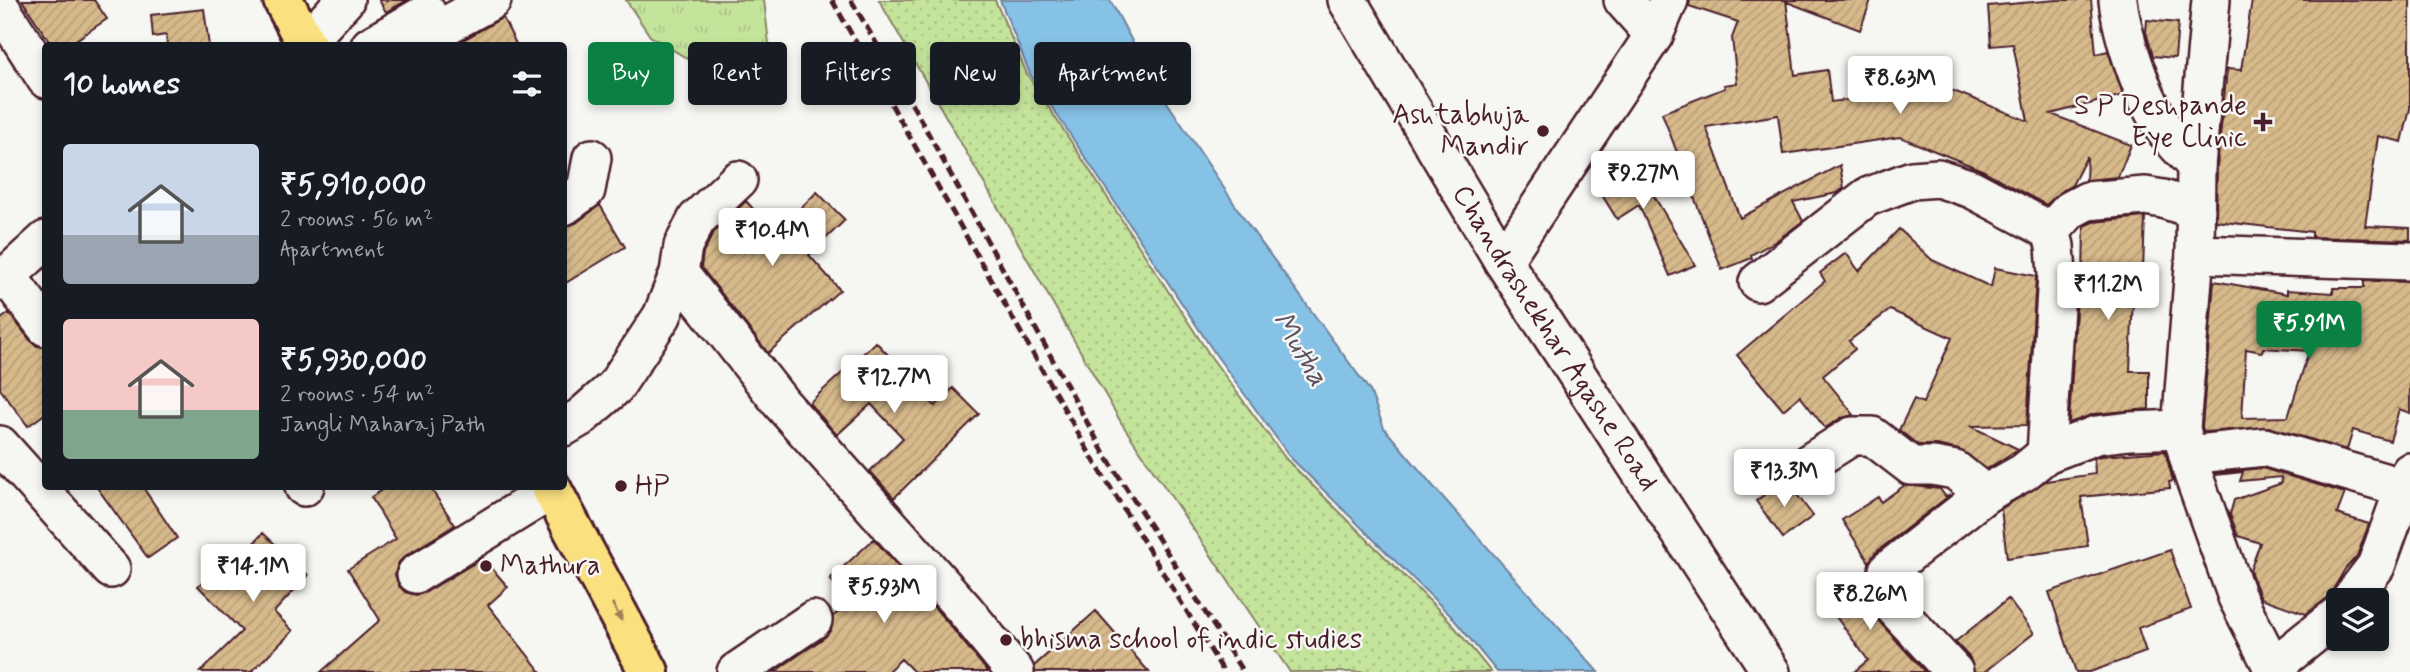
<!DOCTYPE html>
<html lang="en">
<head>
<meta charset="utf-8">
<style>
	:root { --surface:#171b24; --page:#20242c; --text:#f1f3f6; --muted:#9ea1a6; --accent:#0b8043 }
	body { margin:0; font-family:Mynerve,sans-serif; background:var(--page); color:var(--text); height:100vh; display:flex; flex-direction:column; font-size:26px; white-space:nowrap }
	* { box-sizing:border-box; margin:0 }
	p { font-size:23px; color:var(--muted) }
	.icon { flex:none; width:38px; height:38px; fill:none; stroke:currentColor; stroke-width:2; stroke-linecap:round; stroke-linejoin:round }
	.map { position:relative; flex:1; overflow:hidden }
	.side { position:absolute; left:42px; top:42px; width:525px; height:448px; display:flex; flex-direction:column; background:var(--surface); border-radius:7px; box-shadow:0 4px 10px #0003 }
	.side>* { flex:none }
	.top-card { position:absolute; left:588px; top:42px; width:665px; height:63px; display:flex; gap:14px }
	.tools { position:absolute; left:2326px; top:588px; display:grid; gap:14px }
	.tools a { display:grid; place-items:center; width:63px; height:63px; border-radius:7px; background:var(--surface); box-shadow:0 4px 10px #0003; font-size:35px }
	.price { position:absolute; translate:-50% -60px; padding:0 16px; border-radius:7px; background:#fff; color:#222; font-size:23px; line-height:46px; filter:drop-shadow(0 2px 4px #0008) }
	.price::after { content:''; position:absolute; left:50%; top:42px; width:21px; height:16px; margin-left:-10px; background:inherit; clip-path:polygon(0 0,100% 0,50% 100%) }
	.price.on { background:var(--accent); color:#fff }
	ul { padding:0; list-style:none }
	li { display:flex; align-items:center; gap:21px; height:175px; padding:0 21px }
	li span { display:grid; place-items:center; flex:none; width:196px; height:140px; border-radius:7px; color:#555 }
	li>.icon { margin-inline-start:auto }
	span .icon { width:84px; height:84px; fill:#fffc; stroke-width:1 }
	li b { font-size:30px }
	h2 { display:flex; justify-content:space-between; align-items:center; height:84px; padding:0 21px; font-size:30px }
	.chip { padding:0 24px; border-radius:7px; background:var(--surface); box-shadow:0 4px 10px #0003; font-size:24px; line-height:63px }
	.chip.on { background:var(--accent); color:#fff }
	.map>svg:first-child { display:block }
	.grass { fill:url(#grass-dots); stroke:#878264; stroke-width:2 }
	.park { fill:url(#park-tufts); stroke:#878264; stroke-width:2 }
	.water { fill:#86c2e6; stroke:#6e819b; stroke-width:2 }
	.building { fill:url(#building-hatch); stroke:#4a1f2b; stroke-width:2; fill-rule:evenodd }
	.lines { fill:none; stroke-linecap:round; stroke-linejoin:round }
	.minor-casing { stroke:#4a1f2b; stroke-width:42 }
	.major-casing { stroke:#4a1f2b; stroke-width:44 }
	.minor { stroke:#f6f6f2; stroke-width:37 }
	.major { stroke:#fbe080; stroke-width:38 }
	.rail { stroke:#4a1f2b; stroke-width:5; stroke-dasharray:10 5; stroke-linecap:butt }
	.oneway { fill:#a28056 }
	.poi-dot { fill:#4a1f2b; stroke:#f6f6f2; stroke-width:2.5 }
	.labels { text-anchor:middle; dominant-baseline:central; stroke-width:5; stroke-linejoin:round; paint-order:stroke }
	.poi-label { font-size:28px; fill:#4a1f2b; stroke:#f6f6f2; text-anchor:start }
	.street-label { font-size:28px; fill:#4a1f2b; stroke:#f6f6f2 }
	.water-label { font-size:30px; font-style:italic; fill:#5c5063; stroke:#f6f6f2 }
</style>
</head>
<body>
<div class="map">
<svg width="2410" height="672" viewBox="0 0 2410 672">
	<defs>
		<pattern id="grass-dots" width="8" height="8" patternUnits="userSpaceOnUse" patternTransform="scale(1.75)"><rect width="8" height="8" fill="#c4e49c"/><path d="M2 2h.1M6 6h.1" fill="none" stroke="#aac387" stroke-width="1.8" stroke-linecap="round"/></pattern>
		<pattern id="park-tufts" width="24" height="20" patternUnits="userSpaceOnUse" patternTransform="scale(1.75)"><rect width="24" height="20" fill="#c4e49c"/><path d="M3 7l-1-3M5 7V3M7 7l1-3M15 17l-1-3M17 17v-4M19 17l1-3" fill="none" stroke="#aac387"/></pattern>
		<pattern id="building-hatch" width="6" height="6" patternUnits="userSpaceOnUse" patternTransform="scale(1.75)"><rect width="6" height="6" fill="#d7ba8b"/><path d="M-1 1l2-2M0 6l6-6M5 7l2-2" fill="none" stroke="#ba9f78"/></pattern>
	</defs>
	<rect width="100%" height="100%" fill="#f6f6f2"/>
	<filter id="ink" filterUnits="userSpaceOnUse"><feTurbulence type="fractalNoise" baseFrequency=".0143" numOctaves="2"/><feDisplacementMap in="SourceGraphic" scale="14" xChannelSelector="R" yChannelSelector="G"/><feConvolveMatrix kernelMatrix="1 2 1 2 8 2 1 2 1" color-interpolation-filters="sRGB"/></filter>
	<g filter="url(#ink)">
		<path class="grass" d="M879,0H995L1027,74L1211,357L1286,459L1449,620L1491,672H1290L1122,424Z"/>
		<path class="park" d="M626,0H764L769,44L736,64L698,65L650,36Z"/>
		<path class="water" d="M1000,0H1110L1155,84L1249,226L1370,391L1384,428L1433,486L1598,672H1497L1452,617L1291,458L1216,355L1030,74Z"/>
		<path class="building" d="M22,0H94L107,19L67,46H52Z
			M379,0H408L386,12Z
			M1690,0H1786L1795,75L1827,70L1831,102L1925,90L1929,81L2028,121L2013,44L1991,46L1988,6L2057,0H2091L2096,54L2108,51L2123,95L2051,114L2131,145L2118,177L2086,180L2087,156L2072,185L2060,192L2046,205L1982,170L1900,137L1783,154L1778,115L1706,127L1740,218L1840,165L1844,188L1837,193L1793,202L1803,221L1776,241L1751,255L1752,258L1722,270L1662,113L1725,88L1724,85L1737,83L1732,38L1738,22L1689,6Z
			M1787,0H1871L1860,30L1787,2Z
			M2252,0H2410V109L2402,142L2378,136L2365,226L2410,228V240L2312,237V232L2216,221L2217,167L2227,69L2241,70Z
			M204,9L209,46H167L166,35L153,37L151,15Z
			M503,18L517,46H453L502,18Z
			M2147,20L2178,23L2175,58L2153,56L2146,32Z
			M1629,156L1654,196L1695,265L1670,276L1639,205L1617,219L1592,179Z
			M817,192L845,220L809,255L840,290L768,353L701,267L703,253L714,232L746,201L775,233Z
			M600,205L625,247L564,284V227L576,223Z
			M2145,217L2143,270L2134,269L2130,371H2149V409L2094,414L2069,423L2078,279H2083L2084,226L2093,222Z
			M1899,229L1932,260L1991,287L1995,268L2036,276L2027,425L1970,426L2018,449L1987,469L1959,450L1937,445H1918L1899,430L1914,399L1923,403L1952,338L1890,310L1849,341L1855,349L1823,376L1854,415L1841,418L1825,428L1800,396L1783,410L1737,355L1825,281L1820,273L1846,253L1859,271Z
			M2214,281L2287,294V290L2333,293V288H2364V281L2410,282V413L2399,409L2390,441L2353,430L2347,450L2269,427L2204,432L2202,427ZM2263,348L2309,351L2288,417L2242,418L2246,349L2262,352Z
			M9,313L30,340L37,346L46,347V413L28,426L0,389V320Z
			M876,342L935,406L953,388L979,414L894,498L870,471L903,438L871,404L837,435L809,403Z
			M2165,451L2173,481L2169,482L2170,488L2081,497L2088,546L2007,558L2001,509L2046,481L2095,474L2094,458L2101,456Z
			M2262,468L2345,493L2337,514L2369,524L2357,556L2345,569L2329,597L2306,614L2261,598L2250,571L2260,543L2238,536L2230,514L2234,500L2282,483L2281,477L2240,481L2243,472L2216,475L2215,473Z
			M1785,479L1813,516L1783,538L1756,501Z
			M1905,485L1940,489L1945,496L1950,495L1875,553L1869,562L1842,520L1878,497L1881,502Z
			M96,486H142L177,538L148,558Z
			M388,486H429L455,525L405,556L398,563L395,575L399,586L405,592L416,595L426,592L483,558L508,587L488,605L541,672H321L380,620L348,569L396,539L371,497Z
			M263,533L308,575L274,612L293,631L251,672H200L242,631L198,586L224,560L231,568Z
			M874,539L948,623L988,672H914L901,659L887,672H774L825,637L831,630L833,616L843,609L839,604L846,597L830,579Z
			M2170,550L2191,609L2138,628L2146,652L2090,672H2076L2049,592Z
			M1859,577L1868,589V603L1874,616L1925,672H1854L1868,660L1825,602Z
			M2008,599L2034,633L1985,672H1974L1970,658L1955,642Z
			M1096,611L1149,672H1035L1034,666Z"/>
		<g class="lines">
			<defs>
				<g id="minor">
					<path id="s1" d="M1347,0L1503,261L1771,672"/>
					<path d="M1623,0L1654,35"/>
					<path d="M2118,0C2122,37 2143,98 2164,129C2173,142 2186,154 2196,166"/>
					<path d="M2211,0L2196,166L2195,254L2181,429L2193,474L2237,597L2275,672"/>
					<path d="M0,7L46,79"/>
					<path d="M303,46L345,0"/>
					<path d="M370,46L427,13"/>
					<path d="M409,46L492,0"/>
					<path d="M564,206L586,190L592,158"/>
					<path d="M2051,231L2070,210L2087,201L2145,196L2163,199L2196,210"/>
					<path d="M2195,254L2410,261"/>
					<path d="M1503,261L1654,35L1669,0"/>
					<path d="M679,273L781,403L964,609L1015,672"/>
					<path d="M7,276L46,327"/>
					<path d="M0,282L46,240"/>
					<path d="M1758,282L1867,197L1912,180L1938,178L1972,189L2051,231L2055,246L2057,274L2046,454"/>
					<path d="M564,427L581,417L615,387L662,316L679,273L683,246L697,219L738,180"/>
					<path d="M0,445L111,569"/>
					<path d="M2188,455L2264,447L2404,488"/>
					<path d="M1806,465L1852,436H1872L1911,466H1933L1955,470L1985,494"/>
					<path d="M304,487L305,486"/>
					<path d="M416,574L552,490"/>
					<path d="M2350,600L2376,566L2410,472"/>
					<path d="M2273,667L2338,615"/>
					<path d="M736,672L813,620"/>
					<path d="M1954,672L1889,602L1888,570L1985,494L2024,472L2046,454L2096,435L2130,431L2181,429"/>
				</g>
				<path id="major" d="M283,0L307,46
					M550,486L649,672"/>
			</defs>
			<use href="#minor" class="minor-casing"/>
			<use href="#major" class="major-casing"/>
			<use href="#minor" class="minor"/>
			<use href="#major" class="major"/>
			<path class="rail" d="M832,0L1091,456L1224,672
				M851,0L917,113L1104,453L1243,672"/>
		</g>
		<defs><path id="oneway-solid" d="M-6-.8H1V-3.2L6.5 0L1 3.2V.8H-6Z" transform="scale(1.75)"/></defs>
		<use class="oneway" href="#oneway-solid" transform="translate(617 612) rotate(62)"/>
	</g>
	<g class="poi-dot">
		<path d="M2259.5 111.5h7v7h7v7h-7v7h-7v-7h-7v-7h7z"/>
		<circle cx="1543" cy="131" r="7"/>
		<circle cx="621" cy="486" r="7"/>
		<circle cx="486" cy="566" r="7"/>
		<circle cx="1006" cy="640" r="7"/>
	</g>
	<g class="labels">
		<g class="poi-label">
			<text x="2247" y="106" text-anchor="end">S P Deshpande<tspan x="2247" dy="32">Eye Clinic</tspan></text>
			<text x="1529" y="115" text-anchor="end">Ashtabhuja<tspan x="1529" dy="32">Mandir</tspan></text>
			<text x="635" y="486">HP</text>
			<text x="500" y="566">Mathura</text>
			<text x="1020" y="640">bhisma school of indic studies</text>
		</g>
		<g class="street-label">
			<text stroke="none"><textPath href="#s1" startOffset="397">Chandrashekhar Agashe Road</textPath></text>
		</g>
		<g class="water-label">
			<text transform="translate(1300 349) rotate(59)">Mutha</text>
		</g>
	</g>
</svg>
<div class="tools">
<a><svg class="icon" aria-label="layers" viewBox="0 0 24 24"><path d="M12 4l9 5-9 5-9-5zM3 14l9 5 9-5"/></svg></a>
</div>
<b class="price" style="left:1900px;top:116px">₹8.63M</b>
<b class="price" style="left:1643px;top:211px">₹9.27M</b>
<b class="price" style="left:772px;top:268px">₹10.4M</b>
<b class="price" style="left:2108px;top:322px">₹11.2M</b>
<b class="price on" style="left:2309px;top:361px">₹5.91M</b>
<b class="price" style="left:894px;top:415px">₹12.7M</b>
<b class="price" style="left:1784px;top:509px">₹13.3M</b>
<b class="price" style="left:253px;top:604px">₹14.1M</b>
<b class="price" style="left:884px;top:625px">₹5.93M</b>
<b class="price" style="left:1870px;top:632px">₹8.26M</b>
<div class="top-card">
<a class="chip on">Buy</a>
<a class="chip">Rent</a>
<a class="chip">Filters</a>
<a class="chip">New</a>
<a class="chip">Apartment</a>
</div>
<section class="side">
<h2>10 homes<svg class="icon" aria-label="filters" viewBox="0 0 24 24"><path d="M4 7h16M4 17h16"/><circle cx="9" cy="7" r="2"/><circle cx="15" cy="17" r="2"/></svg></h2>
<ul>
<li><span style="background:linear-gradient(#c9d6e8 65%,#9aa5b1 0)"><svg class="icon" aria-label="home" viewBox="0 0 24 24"><path d="M3 11l9-7 9 7M6 9v11h12V9"/></svg></span><div><b>₹5,910,000</b><p>2 rooms · 56 m²</p><p>Apartment</p></div></li>
<li><span style="background:linear-gradient(#f6c9c9 65%,#7fa58c 0)"><svg class="icon" aria-label="home" viewBox="0 0 24 24"><path d="M3 11l9-7 9 7M6 9v11h12V9"/></svg></span><div><b>₹5,930,000</b><p>2 rooms · 54 m²</p><p>Jangli Maharaj Path</p></div></li>
</ul>
</section>
</div>
</body>
</html>
